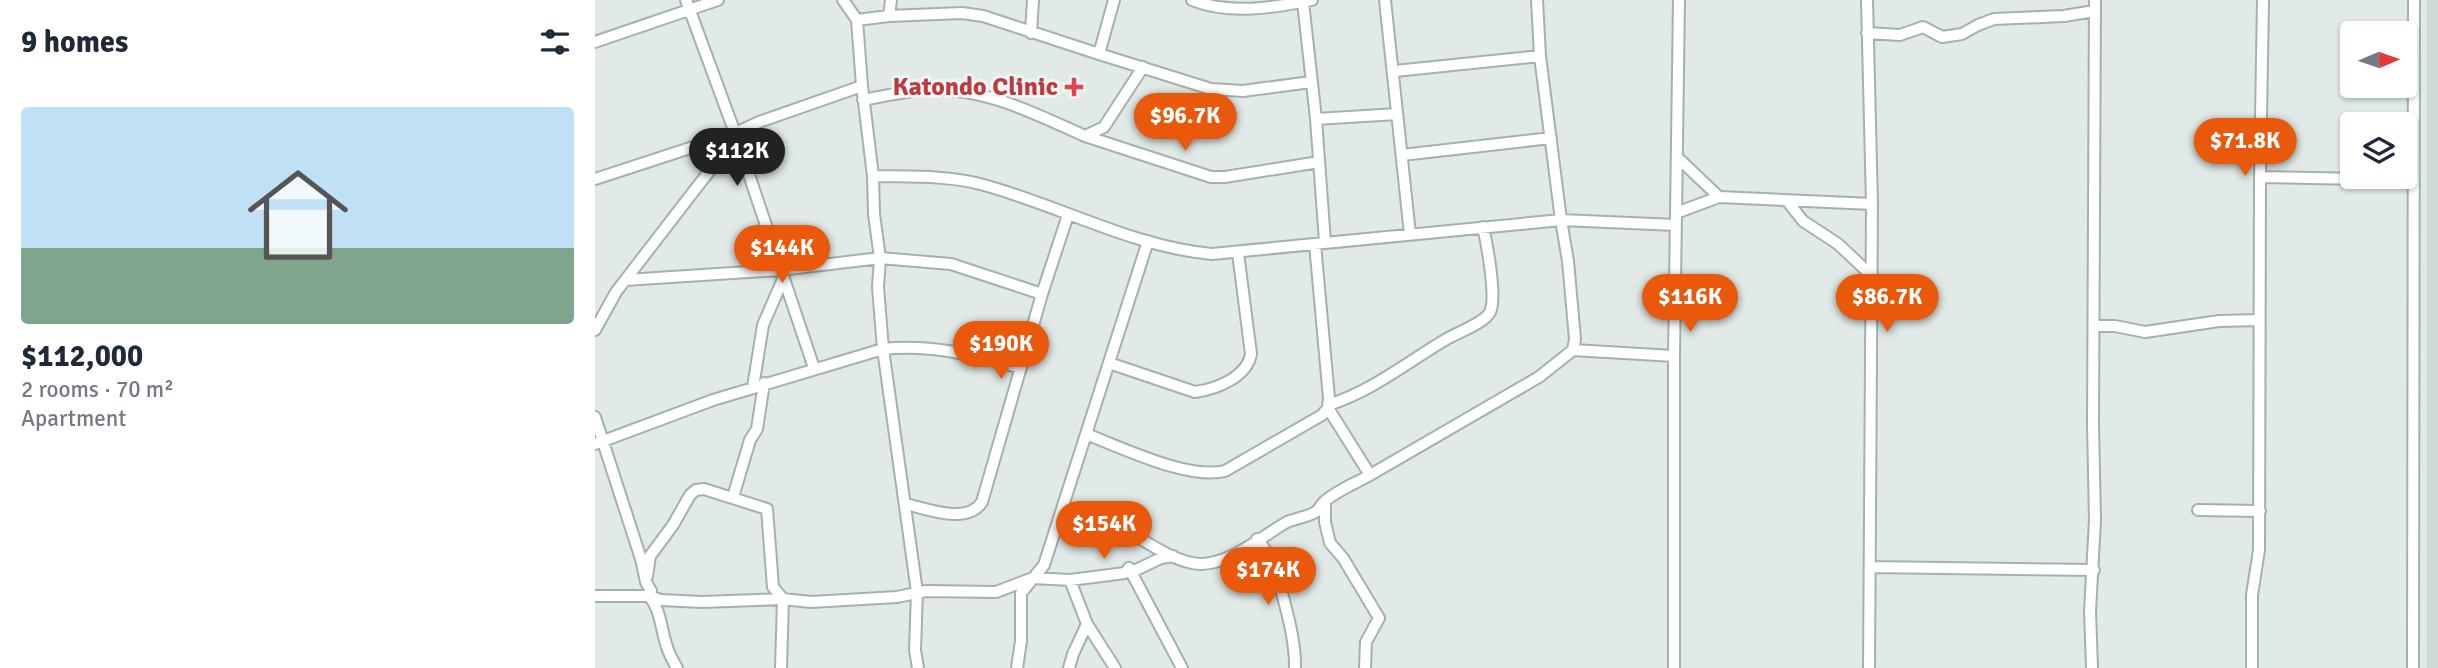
<!DOCTYPE html>
<html lang="en">
<head>
<meta charset="utf-8">
<style>
	:root { --surface:#fff; --page:#f2f2f3; --text:#1f2937; --muted:#747a83; --line:#e0e1e3; --accent:#ea580c }
	body { margin:0; font-family:Signika,sans-serif; background:var(--page); color:var(--text); height:100vh; display:flex; flex-direction:column; font-size:26px; white-space:nowrap }
	* { box-sizing:border-box; margin:0 }
	p { font-size:23px; color:var(--muted) }
	.icon { flex:none; width:38px; height:38px; fill:none; stroke:currentColor; stroke-width:2; stroke-linecap:round; stroke-linejoin:round }
	.map { position:relative; flex:1; overflow:hidden }
	.sheet { display:flex; flex-direction:column; background:var(--surface); width:595px }
	.sheet>* { flex:none }
	.needle { width:46px; rotate:88deg }
	.fabs { position:absolute; left:1745px; top:21px; display:grid; gap:14px }
	.fabs a { display:grid; place-items:center; width:77px; height:77px; border-radius:7px; background:var(--surface); box-shadow:0 2px 5px #0004; font-size:35px }
	.price { position:absolute; translate:-50% -60px; padding:0 16px; border-radius:24px; background:var(--accent); color:#fff; font-size:23px; line-height:46px; filter:drop-shadow(0 2px 4px #0008) }
	.price::after { content:''; position:absolute; left:50%; top:42px; width:21px; height:16px; margin-left:-10px; background:inherit; clip-path:polygon(0 0,100% 0,50% 100%) }
	.price.current { background:#222; color:#fff }
	ul { padding:0; list-style:none }
	li { display:grid; align-content:center; gap:14px; height:371px; padding:0 21px }
	li+li { border-top:2px solid var(--line) }
	li span { display:grid; place-items:center; height:217px; border-radius:7px; color:#555 }
	li>.icon { margin-inline-start:auto }
	span .icon { width:126px; height:126px; fill:#fffc; stroke-width:1 }
	li b { font-size:30px }
	h2 { display:flex; justify-content:space-between; align-items:center; height:84px; padding:0 21px; font-size:30px }
	main { display:flex; flex:1; min-height:0 }
	.map>svg:first-child { display:block }
	.built { fill:#d0dad5 }
	.lines { fill:none; stroke-linecap:round; stroke-linejoin:round }
	.minor-casing { stroke:#a4b1ad; stroke-width:14 }
	.minor { stroke:#fff; stroke-width:10 }
	.health-dot { fill:#e0444e; stroke:#f1f7f4; stroke-width:2.5 }
	.labels { text-anchor:middle; dominant-baseline:central; stroke-width:6; stroke-linejoin:round; paint-order:stroke }
	.health-label { font-size:26px; font-weight:bold; fill:#be3a42; stroke:#f1f7f4; text-anchor:end }
</style>
</head>
<body>
<main>
<section class="sheet">
<h2>9 homes<svg class="icon" aria-label="filters" viewBox="0 0 24 24"><path d="M4 7h16M4 17h16"/><circle cx="9" cy="7" r="2"/><circle cx="15" cy="17" r="2"/></svg></h2>
<ul>
<li><span style="background:linear-gradient(#bfe0f5 65%,#7fa58c 0)"><svg class="icon" aria-label="home" viewBox="0 0 24 24"><path d="M3 11l9-7 9 7M6 9v11h12V9"/></svg></span><div><b>$112,000</b><p>2 rooms · 70 m²</p><p>Apartment</p></div></li>
</ul>
</section>
<div class="map">
<svg width="1843" height="668" viewBox="0 0 1843 668">
	<rect width="100%" height="100%" fill="#e1eae6"/>
	<path class="built" d="M1832,0H1843V668H1832Z"/>
	<g class="lines">
		<defs>
			<path id="minor" d="M91,0L140,133L219,368
				M248,0L262,20
				M519,0L504,54L388,16L367,13L294,16L262,20L267,86L278,176C313,177 350,175 385,184C462,204 537,247 617,254L966,220L945,56L942,0
				M597,0C635,15 678,8 717,0
				M790,0L815,234
				M1272,0L1277,204L1274,668
				M1668,0L1665,177L1819,180
				M708,2L721,119L730,242
				M294,16L296,0
				M436,33L438,0
				M1272,33L1305,35L1328,27L1347,37L1367,34L1383,25L1399,19L1469,16L1499,11
				M0,42L123,0
				M504,54L616,89L648,91L716,82
				M548,67L509,127L490,136L616,177H630L724,162
				M800,71L945,56
				M268,100C296,95 325,87 353,90C401,93 447,117 490,136
				M721,119L802,114
				M807,155L956,138
				M1082,157L1124,197L1277,204
				M278,176L279,214L285,258L356,264L447,294
				M0,179L138,134
				M1193,202L1208,221L1243,244L1276,275
				M1081,213L1124,197
				M30,280L185,270L285,258L283,287L288,349L322,592L320,650L323,668
				M1499,326H1520L1550,332L1624,321L1664,320
				M0,330L21,292L119,165L138,134L164,122L267,86
				M978,350L1079,356
				M514,363L600,392C622,389 652,377 656,354L643,253
				M158,387L168,325L188,279
				M733,405C777,391 811,363 850,340C861,333 890,323 895,312C902,298 892,244 888,227
				M733,408L775,475L944,377L978,350L980,339L973,261L966,220L1081,225
				M0,417L46,559L51,582L56,591L54,596L66,600L107,602L188,599L216,602L302,597L331,591L401,592L438,578L475,580L530,573L534,568L539,571L566,558L578,556
				M491,434C528,448 593,480 630,471L727,415L733,408L734,398L720,244
				M0,444L118,400L288,349C336,344 380,355 426,368
				M138,497L155,440L162,429L169,383
				M730,502V522L735,543L748,558L784,618L771,642L770,668
				M311,504C332,509 372,525 387,502L447,294L473,215
				M1603,510L1665,511
				M516,521C540,534 571,558 597,563C629,570 667,536 692,522C701,518 714,517 722,511C725,508 726,505 729,502C741,491 761,483 775,475
				M662,539C682,559 701,639 700,668
				M1275,567L1499,570
				M534,568L587,668
				M52,576L55,556L78,525L95,495L101,490L109,489L172,509L178,587L188,599L186,668
				M475,580L492,624L520,668
				M0,596H54C66,610 66,630 72,647C74,654 78,661 82,668
				M422,668L426,641V593L449,565L553,241
				M474,668L478,654L492,624
				M1079,668V356L1084,0
				M1497,668L1495,611L1500,520L1498,425L1500,0
				M1657,668V595L1664,550L1665,177
				M1818,668L1819,0"/>
		</defs>
		<use href="#minor" class="minor-casing"/>
		<use href="#minor" class="minor"/>
	</g>
	<path class="health-dot" d="M475.5 76.5h7v7h7v7h-7v7h-7v-7h-7v-7h7z"/>
	<g class="labels">
		<g class="health-label">
			<text x="463" y="87">Katondo Clinic</text>
		</g>
	</g>
</svg>
<div class="fabs">
<a><svg class="needle" viewBox="-14 -14 28 28"><path d="M0-13l5 13h-10z" fill="#e53935"/><path d="M0 13l5-13h-10z" fill="#747a83"/></svg></a>
<a><svg class="icon" aria-label="layers" viewBox="0 0 24 24"><path d="M12 4l9 5-9 5-9-5zM3 14l9 5 9-5"/></svg></a>
</div>
<b class="price" style="left:590px;top:153px">$96.7K</b>
<b class="price" style="left:1650px;top:178px">$71.8K</b>
<b class="price current" style="left:142px;top:188px">$112K</b>
<b class="price" style="left:187px;top:285px">$144K</b>
<b class="price" style="left:1095px;top:334px">$116K</b>
<b class="price" style="left:1292px;top:334px">$86.7K</b>
<b class="price" style="left:406px;top:381px">$190K</b>
<b class="price" style="left:509px;top:561px">$154K</b>
<b class="price" style="left:673px;top:607px">$174K</b>
</div>
</main>
</body>
</html>
